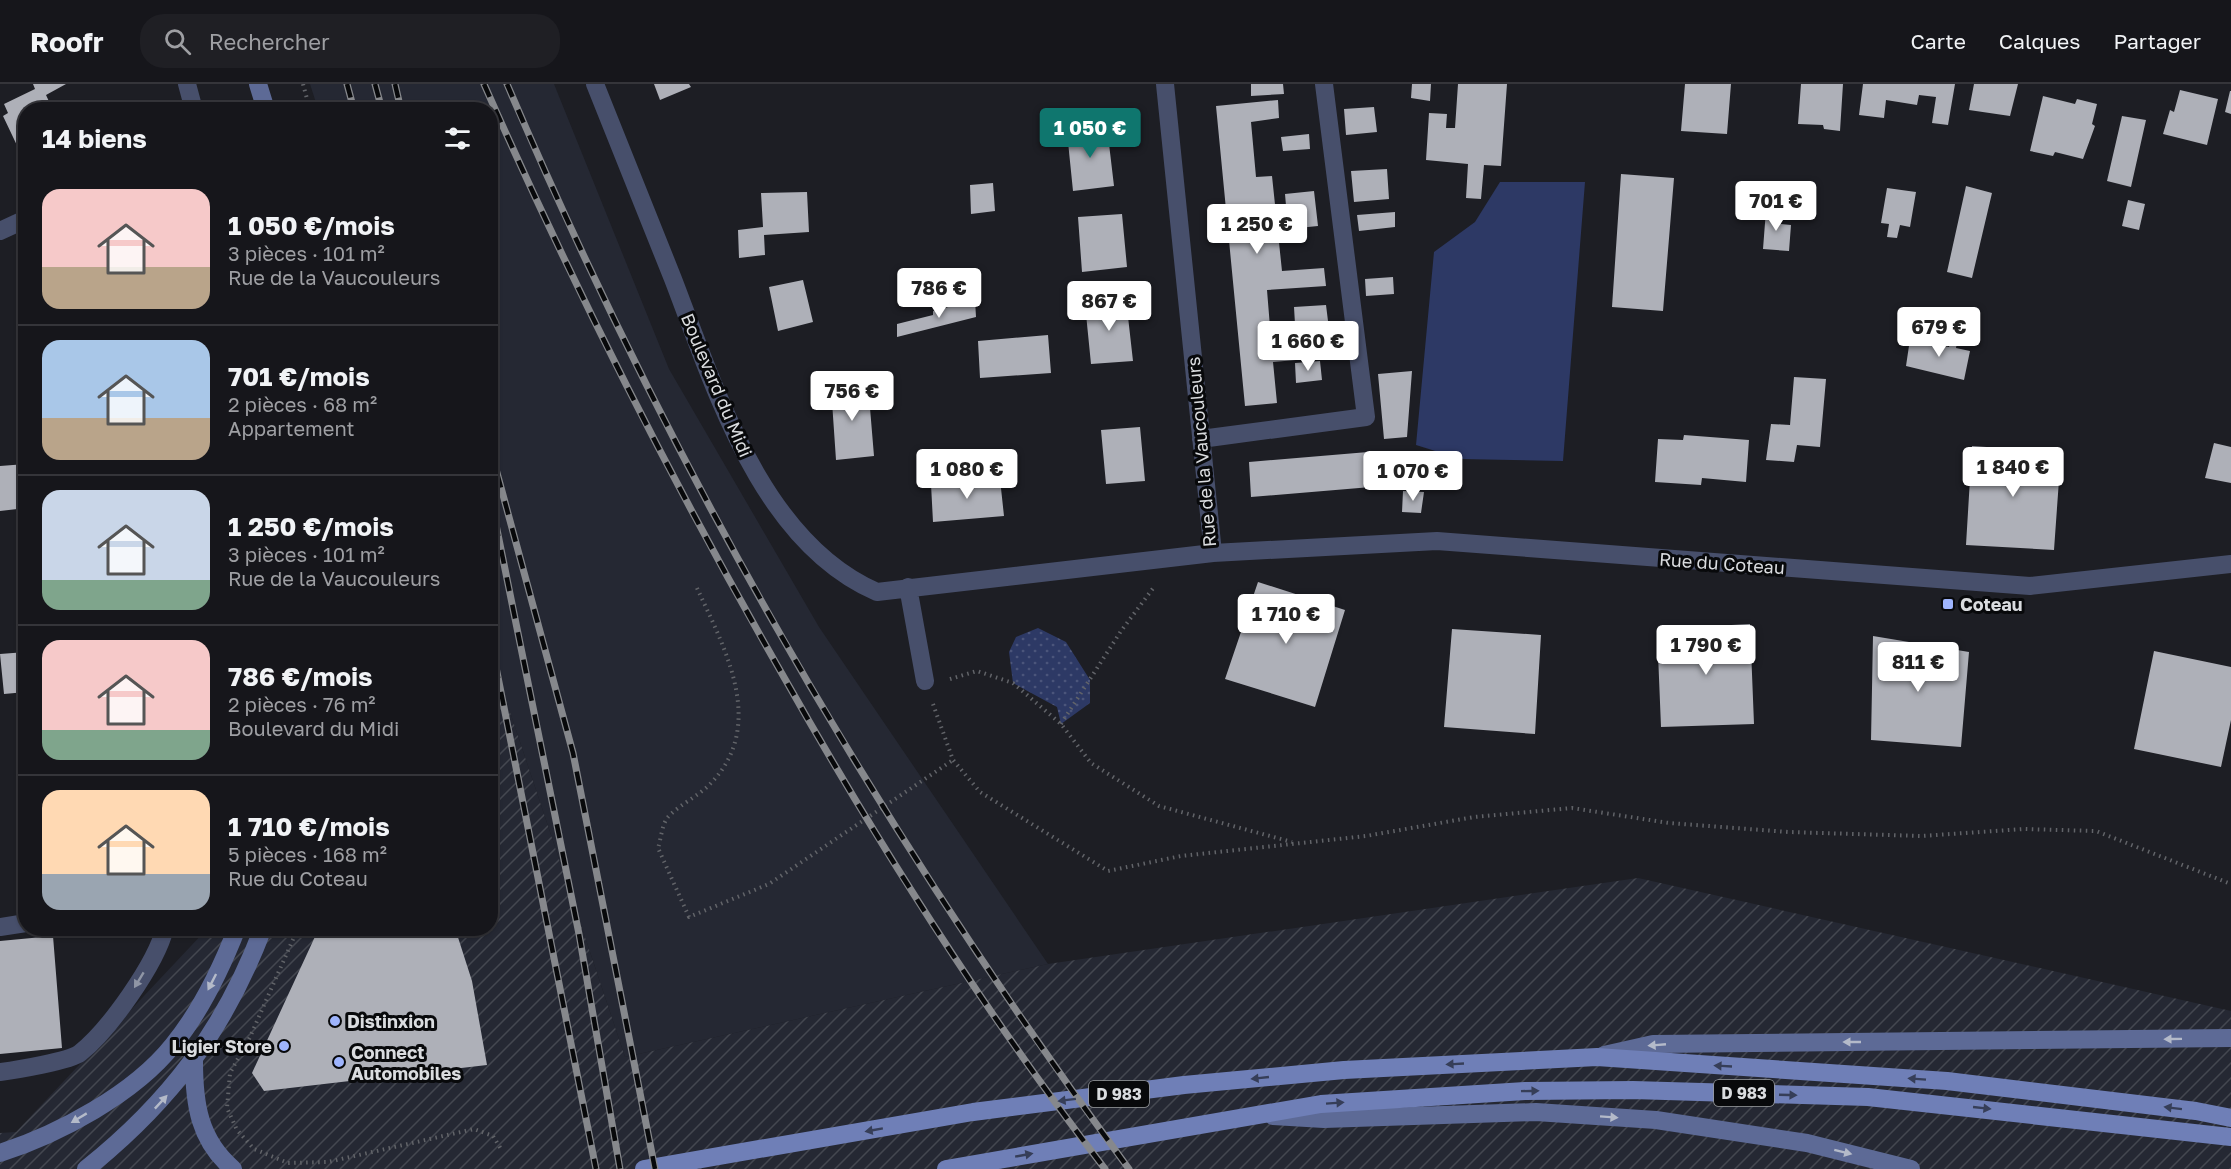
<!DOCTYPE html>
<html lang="fr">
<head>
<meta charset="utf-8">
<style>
	:root { --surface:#16161b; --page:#1f1f24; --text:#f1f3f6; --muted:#9e9fa3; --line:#35353a; --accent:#0f766e }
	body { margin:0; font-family:"Golos Text",sans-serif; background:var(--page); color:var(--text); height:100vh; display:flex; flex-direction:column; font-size:22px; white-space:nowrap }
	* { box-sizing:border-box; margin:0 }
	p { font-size:20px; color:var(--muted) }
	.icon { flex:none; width:33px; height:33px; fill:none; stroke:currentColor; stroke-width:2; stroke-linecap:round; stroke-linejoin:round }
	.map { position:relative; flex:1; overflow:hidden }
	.panel { position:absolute; left:18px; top:18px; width:480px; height:834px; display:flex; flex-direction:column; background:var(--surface); border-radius:24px; box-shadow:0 2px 4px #0004,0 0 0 2px var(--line) }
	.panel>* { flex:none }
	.price { position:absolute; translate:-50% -51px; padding:0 14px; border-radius:6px; background:#fff; color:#222; font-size:20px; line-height:39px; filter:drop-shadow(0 2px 3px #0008) }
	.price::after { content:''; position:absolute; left:50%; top:36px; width:18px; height:14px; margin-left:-9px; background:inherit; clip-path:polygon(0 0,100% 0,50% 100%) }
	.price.current { background:var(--accent); color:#fff }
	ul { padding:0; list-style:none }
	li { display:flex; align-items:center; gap:18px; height:150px; padding:0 24px }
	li+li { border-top:2px solid var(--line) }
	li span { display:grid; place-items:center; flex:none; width:168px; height:120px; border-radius:18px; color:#555 }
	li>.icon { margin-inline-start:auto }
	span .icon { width:72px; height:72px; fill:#fffc; stroke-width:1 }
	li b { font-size:26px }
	h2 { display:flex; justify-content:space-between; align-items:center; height:72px; padding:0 24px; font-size:26px }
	header { display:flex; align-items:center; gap:36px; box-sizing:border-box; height:84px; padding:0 30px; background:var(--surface); border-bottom:2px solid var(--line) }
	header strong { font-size:28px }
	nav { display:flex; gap:33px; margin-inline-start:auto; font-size:21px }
	.search { width:420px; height:54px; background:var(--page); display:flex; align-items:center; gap:15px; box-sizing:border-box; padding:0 21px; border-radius:24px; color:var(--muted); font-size:22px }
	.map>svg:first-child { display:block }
	.built { fill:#252833 }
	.industrial { fill:url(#industrial-furrows) }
	.park { fill:url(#park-dots) }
	.garden { fill:#2d3965 }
	.building { fill:#aeb0b8 }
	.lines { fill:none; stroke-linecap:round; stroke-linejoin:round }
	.path { stroke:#626469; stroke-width:4; stroke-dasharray:1.5 4.5; stroke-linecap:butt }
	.street { stroke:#474f6b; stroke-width:18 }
	.secondary { stroke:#5d6a96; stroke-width:18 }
	.primary { stroke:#6f7fb7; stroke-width:18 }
	.rail-casing { stroke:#86888c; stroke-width:7 }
	.rail { stroke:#08090b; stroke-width:4.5; stroke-dasharray:14; stroke-linecap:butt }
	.oneway { fill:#9096a5 }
	.oneway2 { fill:#b4bac9 }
	.oneway3 { fill:#363e58 }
	.poi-dot { fill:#9eb4fd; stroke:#08090b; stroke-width:2 }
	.labels { text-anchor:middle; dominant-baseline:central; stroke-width:6; stroke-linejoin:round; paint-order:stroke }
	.shield { fill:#08090b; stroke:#9b9d9f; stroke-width:1.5 }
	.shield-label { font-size:16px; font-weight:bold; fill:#dadcdf }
	.street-label { font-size:18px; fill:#dadcdf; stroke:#08090b }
	.poi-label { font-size:18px; font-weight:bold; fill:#dadcdf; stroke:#08090b; text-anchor:start }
</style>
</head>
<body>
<header>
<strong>Roofr</strong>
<div class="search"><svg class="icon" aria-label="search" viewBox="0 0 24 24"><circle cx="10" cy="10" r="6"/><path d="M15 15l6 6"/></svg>Rechercher</div>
<nav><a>Carte</a><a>Calques</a><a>Partager</a></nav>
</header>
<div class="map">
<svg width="2231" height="1085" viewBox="0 0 2231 1085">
	<defs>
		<pattern id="industrial-furrows" width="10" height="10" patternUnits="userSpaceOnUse" patternTransform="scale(1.5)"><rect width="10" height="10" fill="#252833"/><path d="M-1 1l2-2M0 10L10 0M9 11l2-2" fill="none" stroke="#444750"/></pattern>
		<pattern id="park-dots" width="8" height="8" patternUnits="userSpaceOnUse" patternTransform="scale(1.5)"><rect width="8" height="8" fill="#2d3965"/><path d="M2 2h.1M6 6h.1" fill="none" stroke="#4b557b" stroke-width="1.8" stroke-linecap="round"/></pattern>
	</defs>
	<rect width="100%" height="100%" fill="#1d1e24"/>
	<path class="built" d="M310,0H554L669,285L819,543L1048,880L625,973L491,571L490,26L318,25Z"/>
	<path class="industrial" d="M491,571L625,973L1048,880L1638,794L2231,927V1085H0V1049L16,1048L207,845L490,844Z"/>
	<path class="park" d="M1038,544L1066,558L1090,596V619L1061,640L1057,623L1013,599L1009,568L1016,553Z"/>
	<path class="garden" d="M1500,98H1585L1563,377L1461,375L1416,361L1434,168L1475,138Z"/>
	<path class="building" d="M33,0H66L46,11L53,26H26V70L22,72L3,32L8,29L4,20L35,5Z
		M654,0H689L691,3L660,16Z
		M1251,0H1283L1284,10L1251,12Z
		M1412,0H1431L1430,17L1411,14Z
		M1458,0H1507L1501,82L1484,81L1481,115L1466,114L1468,80L1426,76L1429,29L1447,30L1446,44H1455Z
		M1685,0H1731L1727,50L1681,47Z
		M1801,0H1843L1840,47L1824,45L1823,41L1798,40Z
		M1863,0H1955L1948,41L1932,39L1936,13L1919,11L1917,21L1886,16L1884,34L1859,31Z
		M1974,0H2018L2010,32L1969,26Z
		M2180,6L2218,15L2207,61L2163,50L2170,26L2174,28Z
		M2230,7H2231V30L2225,28Z
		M2043,12L2075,20L2077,15L2097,20L2092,40L2095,42L2083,75L2055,68L2053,72L2030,67Z
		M1278,16L1279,34L1251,38L1256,93L1272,92L1282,187L1324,184L1326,202L1267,206L1270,243L1303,241L1304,250H1290L1291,259L1318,257L1319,274L1273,278L1277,319L1245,322L1216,22Z
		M1374,23L1377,48L1346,51L1344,25Z
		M2122,32L2146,36L2131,103L2107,97Z
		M1107,43L1114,102L1073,107L1067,48Z
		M1309,50L1310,65L1283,67L1281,53Z
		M1387,85L1389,115L1354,118L1351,87Z
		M1621,90L1674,94L1663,227L1612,223Z
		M993,99L995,127L971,130L970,101Z
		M1966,102L1992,109L1972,194L1947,188Z
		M1887,104L1916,108L1910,143L1900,141L1897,154L1887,153L1889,140L1881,139Z
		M1314,107L1318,142L1288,145L1285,110Z
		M807,108L809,148L764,151L765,171L739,174L738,146L763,143L761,109Z
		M2128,116L2145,120L2139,146L2122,142Z
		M1766,126L1782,128L1781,140L1791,141L1789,167L1763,165Z
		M1395,128V143L1359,147L1357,131Z
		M1122,130L1127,183L1082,188L1078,133Z
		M1393,193L1394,210L1366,212L1365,195Z
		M803,196L813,238L778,247L769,203Z
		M1126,215L1133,277L1091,280L1085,220Z
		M975,216L976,233L897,253V240L933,231V227Z
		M1326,221L1328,237L1295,240L1294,223Z
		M1048,251L1051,289L980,294L978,257Z
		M1952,253L1958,254L1956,264L1970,267L1964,296L1906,282L1910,255L1949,263Z
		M1320,277L1322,296L1296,299L1295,279Z
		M1412,287L1407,353L1384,355L1378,290Z
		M1794,293L1826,295L1820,363L1797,361L1794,378L1766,376L1771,340L1790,341Z
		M868,300L874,372L836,376L831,303Z
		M1140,343L1145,397L1106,400L1101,346Z
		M1684,351L1749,356L1746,398L1702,394L1701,401L1655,398L1658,355L1683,356Z
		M2214,359L2231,363V399L2205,394Z
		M1972,362L2061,368L2054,466L1966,461Z
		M1380,367L1383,402L1251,413L1249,378Z
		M26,380V424L0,427V382Z
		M1000,395L1004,432L933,438L931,400Z
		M1403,407L1424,408L1421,429L1402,428Z
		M1258,498L1345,526L1315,623L1225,595Z
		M1750,540L1754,640L1661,643L1657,545Z
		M1452,545L1541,551L1535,650L1444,643Z
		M1873,552L1969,568L1961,663L1871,656Z
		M2154,567L2231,583V636L2221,683L2134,665Z
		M26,568V608L4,610L0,570Z
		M319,844H455L472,897L487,981L264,1007L252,989Z
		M53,852L62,964L0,970V857Z"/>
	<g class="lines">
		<path class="path" d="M303,0L310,26
			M697,504C725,565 767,641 711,699C699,712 680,720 668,733C662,740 661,755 658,764L689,833L769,800L953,676
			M950,595L977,587L1013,599L1061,640L1091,679L1159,722L1292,758
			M933,620L953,676L980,708L1108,787L1181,772L1366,752L1474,733L1572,724L1669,739L1788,748L1921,752L2024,745L2096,747L2231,800
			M1061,640L1121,547L1154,503
			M298,844L250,953L230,989L227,1024L237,1046L254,1065L288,1079L328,1078L474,1045L493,1052L501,1065"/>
		<path class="street" d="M187,0L194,26
			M595,0C621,65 647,130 673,195C715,304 761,458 877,508L1213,469L1437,457L2030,502L2231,480
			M1165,0L1213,469
			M0,147L26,135
			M1201,355L1366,333L1324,0
			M908,503L925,597
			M0,843L26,839
			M0,988C16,986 70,977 80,969C109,946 156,880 165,844"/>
		<path class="secondary" d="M258,0L266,26
			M1604,971L1653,960L2231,954
			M194,977C194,1020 199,1056 233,1085
			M1273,1032L1324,1035L1536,1028L1656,1036L1807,1059L1911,1085
			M0,1069C59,1050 134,1010 173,961C201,927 221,885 237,844
			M86,1085C170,1018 225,945 263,844"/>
		<path class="primary" d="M644,1085L973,1028L1184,1001L1344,986L1597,973L1947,997L2196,1027L2231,1034
			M946,1085L1321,1020L1525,1007L1633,1006L1868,1013L2231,1053"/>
		<defs>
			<path id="rail" d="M347,0L354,26
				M375,0L382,26
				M395,0L401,26
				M484,0C574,204 674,402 785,595C881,765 986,930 1105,1085
				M507,0C671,385 881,749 1129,1085
				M490,363L573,669L655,1085
				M490,411L579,850L620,1085
				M490,553L596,1085"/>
		</defs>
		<use href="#rail" class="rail-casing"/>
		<use href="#rail" class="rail"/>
	</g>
	<defs><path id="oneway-solid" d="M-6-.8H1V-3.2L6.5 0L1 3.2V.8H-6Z" transform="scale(1.5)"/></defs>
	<use class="oneway" href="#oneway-solid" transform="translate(139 896) rotate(121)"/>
	<g class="oneway2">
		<use href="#oneway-solid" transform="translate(212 898) rotate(117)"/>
		<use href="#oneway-solid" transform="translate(2173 955) rotate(179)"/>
		<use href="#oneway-solid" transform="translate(1852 958) rotate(180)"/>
		<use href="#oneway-solid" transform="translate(1657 961) rotate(175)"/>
		<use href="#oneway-solid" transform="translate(161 1018) rotate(-47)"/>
		<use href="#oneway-solid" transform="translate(1609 1033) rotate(4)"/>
		<use href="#oneway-solid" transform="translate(79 1034) rotate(149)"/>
		<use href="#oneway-solid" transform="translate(1843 1068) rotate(14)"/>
	</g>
	<g class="oneway3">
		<use href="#oneway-solid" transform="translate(1455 980) rotate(177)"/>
		<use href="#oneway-solid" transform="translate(1723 982) rotate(-177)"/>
		<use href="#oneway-solid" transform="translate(1260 994) rotate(174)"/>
		<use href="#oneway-solid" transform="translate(1917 995) rotate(-176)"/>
		<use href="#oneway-solid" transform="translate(1530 1007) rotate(-1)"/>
		<use href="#oneway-solid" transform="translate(1788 1011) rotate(2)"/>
		<use href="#oneway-solid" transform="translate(1067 1016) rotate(173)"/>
		<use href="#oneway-solid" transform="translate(1335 1019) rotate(-4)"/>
		<use href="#oneway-solid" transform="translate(1982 1024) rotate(6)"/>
		<use href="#oneway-solid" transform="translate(2173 1024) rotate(-173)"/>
		<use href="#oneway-solid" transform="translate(874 1046) rotate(170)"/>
		<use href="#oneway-solid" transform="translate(1024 1071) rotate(-10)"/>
	</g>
	<g class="poi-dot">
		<rect x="1942" y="514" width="12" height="12" rx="3"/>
		<circle cx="335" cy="937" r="6"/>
		<circle cx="284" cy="962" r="6"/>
		<circle cx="339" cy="978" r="6"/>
	</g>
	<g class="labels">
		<g class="shield">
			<rect x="1714" y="996" width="60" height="26" rx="4.5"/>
			<rect x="1089" y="997" width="60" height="26" rx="4.5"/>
		</g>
		<g class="shield-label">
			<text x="1744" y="1009">D 983</text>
			<text x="1119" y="1010">D 983</text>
		</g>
		<g class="street-label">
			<text transform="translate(717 301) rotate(67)">Boulevard du Midi</text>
			<text transform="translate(1201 368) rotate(-95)">Rue de la Vaucouleurs</text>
			<text transform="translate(1722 479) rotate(4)">Rue du Coteau</text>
		</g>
		<g class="poi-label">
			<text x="1960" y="520">Coteau</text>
			<text x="347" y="937">Distinxion</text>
			<text x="272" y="962" text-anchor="end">Ligier Store</text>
			<text x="351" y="968">Connect<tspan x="351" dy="21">Automobiles</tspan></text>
		</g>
	</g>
</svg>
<b class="price current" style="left:1090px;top:75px">1 050 €</b>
<b class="price" style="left:1776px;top:148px">701 €</b>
<b class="price" style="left:1257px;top:171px">1 250 €</b>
<b class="price" style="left:939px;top:235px">786 €</b>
<b class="price" style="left:1109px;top:248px">867 €</b>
<b class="price" style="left:1939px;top:274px">679 €</b>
<b class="price" style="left:1308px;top:288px">1 660 €</b>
<b class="price" style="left:852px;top:338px">756 €</b>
<b class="price" style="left:2013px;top:414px">1 840 €</b>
<b class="price" style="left:967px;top:416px">1 080 €</b>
<b class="price" style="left:1413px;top:418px">1 070 €</b>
<b class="price" style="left:1286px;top:561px">1 710 €</b>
<b class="price" style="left:1706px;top:592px">1 790 €</b>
<b class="price" style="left:1918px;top:609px">811 €</b>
<section class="panel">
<h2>14 biens<svg class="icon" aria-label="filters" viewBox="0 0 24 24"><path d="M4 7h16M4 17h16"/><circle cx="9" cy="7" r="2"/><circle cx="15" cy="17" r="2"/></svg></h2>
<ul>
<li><span style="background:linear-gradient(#f6c9c9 65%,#b9a48a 0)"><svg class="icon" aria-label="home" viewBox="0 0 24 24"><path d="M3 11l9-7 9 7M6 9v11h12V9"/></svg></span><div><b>1 050 €/mois</b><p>3 pièces · 101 m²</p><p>Rue de la Vaucouleurs</p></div></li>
<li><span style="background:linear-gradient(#a9c7e8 65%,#b9a48a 0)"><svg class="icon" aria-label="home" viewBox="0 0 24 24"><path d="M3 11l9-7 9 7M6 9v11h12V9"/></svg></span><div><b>701 €/mois</b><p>2 pièces · 68 m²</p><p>Appartement</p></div></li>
<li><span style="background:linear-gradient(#c9d6e8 75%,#7fa58c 0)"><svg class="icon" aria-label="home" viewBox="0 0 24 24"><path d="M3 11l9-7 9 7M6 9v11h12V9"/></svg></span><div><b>1 250 €/mois</b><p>3 pièces · 101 m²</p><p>Rue de la Vaucouleurs</p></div></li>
<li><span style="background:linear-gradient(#f6c9c9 75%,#7fa58c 0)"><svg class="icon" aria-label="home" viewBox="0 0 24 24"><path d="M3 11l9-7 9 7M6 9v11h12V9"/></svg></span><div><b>786 €/mois</b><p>2 pièces · 76 m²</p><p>Boulevard du Midi</p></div></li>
<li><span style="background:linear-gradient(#ffd9b3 70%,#9aa5b1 0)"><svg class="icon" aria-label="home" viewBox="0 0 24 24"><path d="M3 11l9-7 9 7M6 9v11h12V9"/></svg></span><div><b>1 710 €/mois</b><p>5 pièces · 168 m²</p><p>Rue du Coteau</p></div></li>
</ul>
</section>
</div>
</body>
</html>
